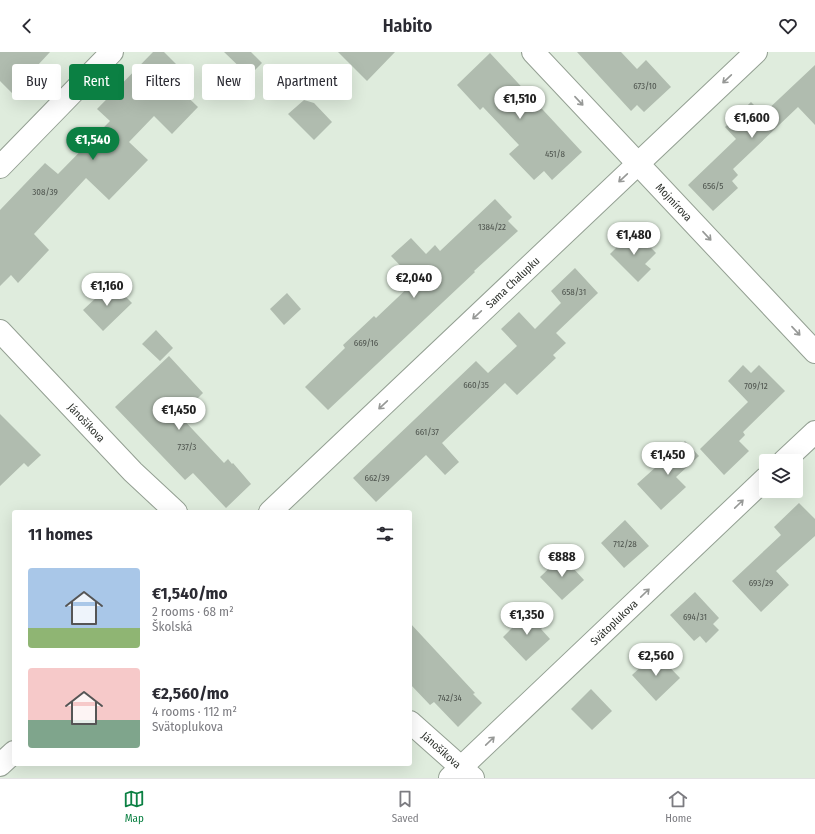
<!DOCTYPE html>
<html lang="en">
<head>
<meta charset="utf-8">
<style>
	:root { --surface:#fff; --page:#f2f2f3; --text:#2b2b33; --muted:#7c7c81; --line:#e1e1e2; --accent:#0b8043 }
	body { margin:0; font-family:"Fira Sans Condensed",sans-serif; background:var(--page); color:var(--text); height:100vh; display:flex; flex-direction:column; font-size:15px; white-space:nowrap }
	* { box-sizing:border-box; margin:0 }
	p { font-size:13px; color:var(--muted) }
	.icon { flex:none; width:22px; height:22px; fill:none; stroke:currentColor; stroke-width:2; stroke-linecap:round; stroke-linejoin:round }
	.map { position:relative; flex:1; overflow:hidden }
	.panel { position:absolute; left:12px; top:458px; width:400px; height:256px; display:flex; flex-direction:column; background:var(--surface); border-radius:4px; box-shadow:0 4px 16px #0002 }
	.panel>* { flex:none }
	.banner { position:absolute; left:12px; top:12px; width:400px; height:36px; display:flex; gap:8px }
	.fabs { position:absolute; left:759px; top:402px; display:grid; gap:8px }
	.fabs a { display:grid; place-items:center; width:44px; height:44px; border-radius:4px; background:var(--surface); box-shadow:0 4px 16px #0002; font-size:20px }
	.price { position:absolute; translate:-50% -34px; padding:0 9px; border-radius:14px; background:#fff; color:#222; font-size:13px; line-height:26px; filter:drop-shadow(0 1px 2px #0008) }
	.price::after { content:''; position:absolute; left:50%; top:24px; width:12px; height:9px; margin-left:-6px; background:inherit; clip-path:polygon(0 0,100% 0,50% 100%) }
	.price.on { background:var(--accent); color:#fff }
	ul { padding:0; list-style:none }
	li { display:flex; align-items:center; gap:12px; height:100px; padding:0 16px }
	li span { display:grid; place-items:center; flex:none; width:112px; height:80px; border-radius:4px; color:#555 }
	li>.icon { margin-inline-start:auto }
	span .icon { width:48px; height:48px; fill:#fffc; stroke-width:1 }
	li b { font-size:17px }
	h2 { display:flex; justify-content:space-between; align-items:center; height:48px; padding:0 16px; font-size:17px }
	.tag { padding:0 14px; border-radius:4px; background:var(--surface); box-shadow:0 4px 16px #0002; font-size:14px; line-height:36px }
	.tag.on { background:var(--accent); color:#fff }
	header { display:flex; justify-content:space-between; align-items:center; height:52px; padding:0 16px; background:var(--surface); font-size:18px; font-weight:600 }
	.menu { display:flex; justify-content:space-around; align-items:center; height:56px; border-top:1px solid var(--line); background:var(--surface); font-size:11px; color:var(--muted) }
	.menu a { display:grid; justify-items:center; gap:2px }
	.menu .on { color:var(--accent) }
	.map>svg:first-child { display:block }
	.building { fill:#b0bcaf }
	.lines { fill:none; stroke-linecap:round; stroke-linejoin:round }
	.minor-casing { stroke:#939f92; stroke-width:24 }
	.minor { stroke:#fff; stroke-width:22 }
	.oneway { stroke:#969896 }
	.labels { text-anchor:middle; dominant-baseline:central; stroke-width:3; stroke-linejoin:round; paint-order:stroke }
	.number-label { font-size:9px; fill:#4e544e }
	.street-label { font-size:11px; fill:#2e322d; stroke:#ecf9ea }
</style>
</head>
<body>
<header><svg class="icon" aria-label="back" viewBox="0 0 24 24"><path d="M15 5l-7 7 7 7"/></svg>Habito<svg class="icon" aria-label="heart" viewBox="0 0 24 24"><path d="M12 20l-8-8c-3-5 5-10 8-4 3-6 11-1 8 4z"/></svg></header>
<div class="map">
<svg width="815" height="726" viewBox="0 0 815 726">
	<rect width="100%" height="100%" fill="#dfecdd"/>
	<path class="building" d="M0,0H50L12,41L0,29Z
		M153,0H164L180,16L169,27L198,55L172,82L154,64L129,90L148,108L109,148L86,126L34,182L49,198L18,231L11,223L0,234V158L45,111L58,122L110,69L97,57Z
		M224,0H251L262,11L249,24Z
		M338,0H395L367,29Z
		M577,0H621L637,17L646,8L671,35L644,60L637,53L631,59Z
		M490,1L582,100L552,128L544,119L534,128L509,102L519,93L483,55L480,58L457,33Z
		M815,13V73L798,55L733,117L738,123L732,129L738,136L713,159L688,133L736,87L725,75L751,50L763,62Z
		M304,48L314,51L332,70L314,88L288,62Z
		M495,147L512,165L508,169L518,179L474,219L475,220L328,358L305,335L345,296L343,293L374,264L376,266L415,229L391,204L411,186L426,202L435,193L440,199Z
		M634,178L656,201L645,212L651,217L638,230L610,202Z
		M575,216L598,241L556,281L566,291L553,303L556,306L517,343L505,331L442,391L459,410L445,423L426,403L376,450L353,426L476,309L488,321L517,294L501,277L519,260L535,277L561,251L551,239Z
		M112,231L132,251L103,279L83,258Z
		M287,241L301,257L284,273L270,257Z
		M156,278L173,296L160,309L142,292Z
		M169,304L203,341L180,364L224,411L228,407L232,412L233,411L251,432L226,456L193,421L185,428L115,355Z
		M743,313L751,321L759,313L785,339L743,380L745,383L739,389L749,399L724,423L700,397L748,350L728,329Z
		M0,362L41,403L28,415L24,411L0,434Z
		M685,389L699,404L676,425L686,435L661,458L637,432Z
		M799,451L815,467V484L776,519L789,533L761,560L732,529L781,483L774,475Z
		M625,468L649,494L624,516L601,491Z
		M562,504L584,528L562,548L540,525Z
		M695,540L719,566L713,572L719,578L706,591L700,584L694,589L670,563Z
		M534,560L546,572L541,577L550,587L526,609L503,585L526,562L529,565Z
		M410,571L475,641L473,642L482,651L458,675L434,650L430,653L410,632Z
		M656,601L680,626L656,649L632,623Z
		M591,637L612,659L592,678L571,657Z"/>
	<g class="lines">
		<defs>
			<g id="minor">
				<path id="s1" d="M533,0L815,300"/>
				<path d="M0,115L112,0"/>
				<path id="s2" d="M0,279L133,420L176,460"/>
				<path d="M784,409L815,380"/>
				<path id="s3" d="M270,460L756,0"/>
				<path id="s4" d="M410,670L473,726"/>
				<path d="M0,713L14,700"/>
				<path id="s5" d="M450,726L766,426"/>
			</g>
		</defs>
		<use href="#minor" class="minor-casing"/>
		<use href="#minor" class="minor"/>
	</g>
	<defs><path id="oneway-shaft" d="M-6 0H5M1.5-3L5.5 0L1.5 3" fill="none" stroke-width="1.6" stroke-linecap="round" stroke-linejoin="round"/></defs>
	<g class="oneway">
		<use href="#oneway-shaft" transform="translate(727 27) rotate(137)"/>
		<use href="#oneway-shaft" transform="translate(579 49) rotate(47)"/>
		<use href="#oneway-shaft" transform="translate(623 126) rotate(137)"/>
		<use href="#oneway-shaft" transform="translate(707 184) rotate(47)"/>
		<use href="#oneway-shaft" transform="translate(477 263) rotate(137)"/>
		<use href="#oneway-shaft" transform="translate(796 279) rotate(47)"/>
		<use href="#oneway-shaft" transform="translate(383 353) rotate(137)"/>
		<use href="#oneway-shaft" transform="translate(739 452) rotate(-44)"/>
		<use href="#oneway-shaft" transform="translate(645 541) rotate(-44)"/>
		<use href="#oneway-shaft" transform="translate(490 689) rotate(-44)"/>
	</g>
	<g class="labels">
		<g class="number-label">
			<text x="645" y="34">673/10</text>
			<text x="555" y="102">451/8</text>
			<text x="713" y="134">656/5</text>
			<text x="45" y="140">308/39</text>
			<text x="492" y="175">1384/22</text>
			<text x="574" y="240">658/31</text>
			<text x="366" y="291">669/16</text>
			<text x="476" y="333">660/35</text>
			<text x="756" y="334">709/12</text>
			<text x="427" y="380">661/37</text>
			<text x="187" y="395">737/3</text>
			<text x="377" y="426">662/39</text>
			<text x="625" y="492">712/28</text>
			<text x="761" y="531">693/29</text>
			<text x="695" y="565">694/31</text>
			<text x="450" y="646">742/34</text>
		</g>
		<g class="street-label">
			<text stroke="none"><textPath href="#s1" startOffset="206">Mojmírova</textPath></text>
			<text stroke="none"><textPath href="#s3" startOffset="334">Sama Chalupku</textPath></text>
			<text stroke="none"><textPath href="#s2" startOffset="126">Jánošíkova</textPath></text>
			<text stroke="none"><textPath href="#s5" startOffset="226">Svätoplukova</textPath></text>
			<text stroke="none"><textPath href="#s4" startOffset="42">Jánošíkova</textPath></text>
		</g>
	</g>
</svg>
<div class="fabs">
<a><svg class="icon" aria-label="layers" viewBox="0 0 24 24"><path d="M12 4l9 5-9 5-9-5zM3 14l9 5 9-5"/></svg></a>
</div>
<b class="price" style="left:520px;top:68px">€1,510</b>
<b class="price" style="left:752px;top:87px">€1,600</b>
<b class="price on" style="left:93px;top:109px">€1,540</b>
<b class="price" style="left:634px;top:204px">€1,480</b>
<b class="price" style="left:414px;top:247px">€2,040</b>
<b class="price" style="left:107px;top:255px">€1,160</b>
<b class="price" style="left:179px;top:379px">€1,450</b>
<b class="price" style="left:668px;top:424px">€1,450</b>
<b class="price" style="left:562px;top:526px">€888</b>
<b class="price" style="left:527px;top:584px">€1,350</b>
<b class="price" style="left:656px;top:625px">€2,560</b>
<div class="banner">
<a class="tag">Buy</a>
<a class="tag on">Rent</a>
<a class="tag">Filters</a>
<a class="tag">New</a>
<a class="tag">Apartment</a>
</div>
<section class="panel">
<h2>11 homes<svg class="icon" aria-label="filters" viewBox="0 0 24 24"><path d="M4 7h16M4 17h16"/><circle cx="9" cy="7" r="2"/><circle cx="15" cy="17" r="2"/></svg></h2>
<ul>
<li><span style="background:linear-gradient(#a9c7e8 75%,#8fb573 0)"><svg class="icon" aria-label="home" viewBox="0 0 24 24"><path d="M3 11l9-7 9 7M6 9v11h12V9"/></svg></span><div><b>€1,540/mo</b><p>2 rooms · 68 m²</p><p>Školská</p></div></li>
<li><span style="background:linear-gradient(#f6c9c9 65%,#7fa58c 0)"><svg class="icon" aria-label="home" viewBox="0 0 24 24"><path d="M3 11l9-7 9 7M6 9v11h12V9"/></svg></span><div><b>€2,560/mo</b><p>4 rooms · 112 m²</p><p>Svätoplukova</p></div></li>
</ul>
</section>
</div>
<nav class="menu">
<a class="on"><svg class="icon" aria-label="map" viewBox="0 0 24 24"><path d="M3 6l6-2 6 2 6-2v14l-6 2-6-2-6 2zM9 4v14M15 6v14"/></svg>Map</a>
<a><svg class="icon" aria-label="saved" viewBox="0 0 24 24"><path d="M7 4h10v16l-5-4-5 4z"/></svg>Saved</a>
<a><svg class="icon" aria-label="home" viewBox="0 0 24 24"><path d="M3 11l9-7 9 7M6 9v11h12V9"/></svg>Home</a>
</nav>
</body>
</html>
